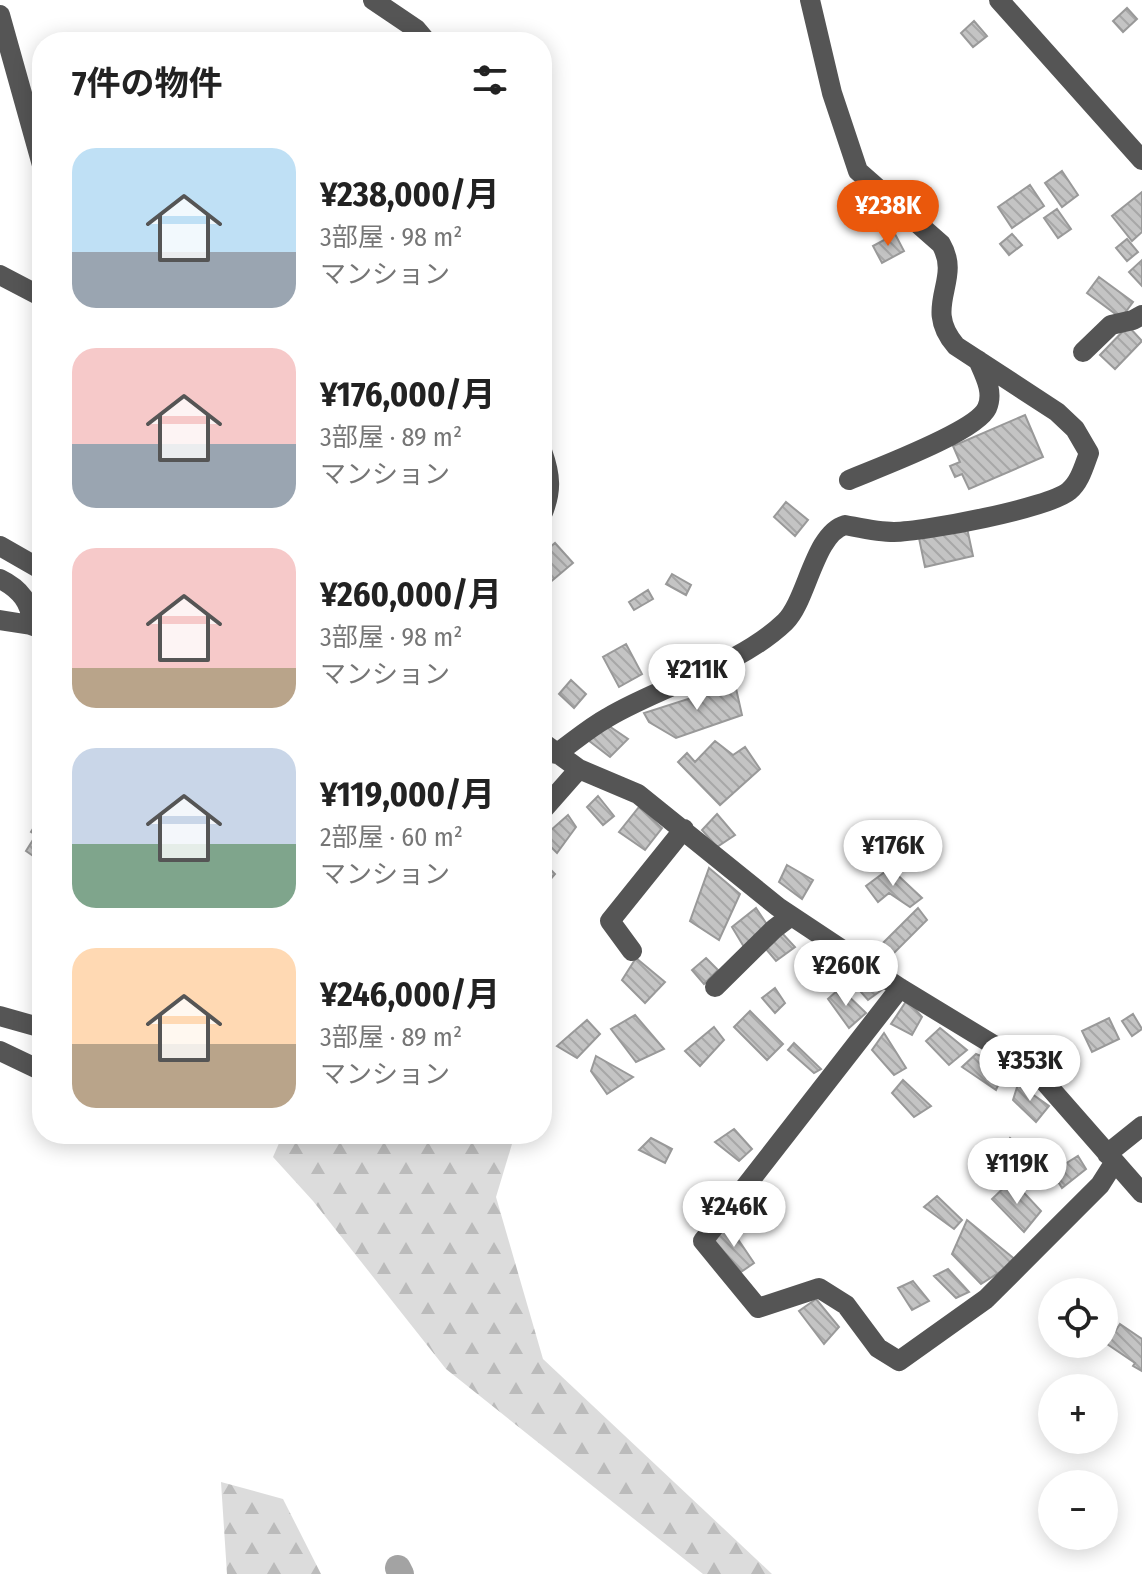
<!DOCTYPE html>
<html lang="ja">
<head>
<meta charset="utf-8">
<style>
	:root { --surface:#fff; --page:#f6f6f6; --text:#222; --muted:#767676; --accent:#ea580c }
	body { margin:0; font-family:"Fira Sans Condensed","Noto Sans JP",sans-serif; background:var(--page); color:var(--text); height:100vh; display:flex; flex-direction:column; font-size:30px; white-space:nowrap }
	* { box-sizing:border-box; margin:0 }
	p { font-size:26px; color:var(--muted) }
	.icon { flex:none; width:44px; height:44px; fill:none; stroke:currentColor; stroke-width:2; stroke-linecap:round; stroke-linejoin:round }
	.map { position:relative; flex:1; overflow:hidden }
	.drawer { position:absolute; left:32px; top:32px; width:520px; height:1112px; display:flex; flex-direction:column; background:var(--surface); border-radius:32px; box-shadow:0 4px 20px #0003 }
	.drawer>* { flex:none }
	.controls { position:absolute; left:1038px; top:1278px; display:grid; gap:16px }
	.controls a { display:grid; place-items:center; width:80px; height:80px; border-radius:50%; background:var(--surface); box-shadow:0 4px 20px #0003; font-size:40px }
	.price { position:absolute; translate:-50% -68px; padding:0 18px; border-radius:28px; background:#fff; color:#222; font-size:26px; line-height:52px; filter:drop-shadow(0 2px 4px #0008) }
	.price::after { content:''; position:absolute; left:50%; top:48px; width:24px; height:18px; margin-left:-12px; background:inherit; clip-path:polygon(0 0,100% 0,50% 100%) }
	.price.on { background:var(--accent); color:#fff }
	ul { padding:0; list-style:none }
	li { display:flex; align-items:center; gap:24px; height:200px; padding:0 40px }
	li span { display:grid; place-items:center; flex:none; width:224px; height:160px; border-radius:24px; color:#555 }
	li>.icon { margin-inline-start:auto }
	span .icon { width:96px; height:96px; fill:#fffc; stroke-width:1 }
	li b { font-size:34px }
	h2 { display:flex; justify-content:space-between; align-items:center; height:96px; padding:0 40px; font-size:34px }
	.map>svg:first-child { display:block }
	.forest { fill:url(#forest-firs) }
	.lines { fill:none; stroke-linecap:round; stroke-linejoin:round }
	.river { stroke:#a3a3a3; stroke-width:26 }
	.building { fill:url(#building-back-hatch); stroke:#999; stroke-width:2 }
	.minor { stroke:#555; stroke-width:20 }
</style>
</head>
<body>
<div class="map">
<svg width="1142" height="1574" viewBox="0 0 1142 1574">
	<defs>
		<pattern id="forest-firs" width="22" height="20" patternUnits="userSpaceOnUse" patternTransform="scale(2)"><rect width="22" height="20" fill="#dcdcdc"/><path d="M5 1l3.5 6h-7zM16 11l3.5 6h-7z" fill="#bbb"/></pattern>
		<pattern id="building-back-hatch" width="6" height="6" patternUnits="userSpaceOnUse" patternTransform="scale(2)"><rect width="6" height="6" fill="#c4c4c4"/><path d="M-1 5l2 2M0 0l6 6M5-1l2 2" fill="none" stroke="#a7a7a7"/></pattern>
	</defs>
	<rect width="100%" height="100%" fill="#fff"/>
	<path class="forest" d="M283,1134H515L496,1197L543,1359L772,1574H703L446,1369L313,1201L273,1157Z
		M221,1482L283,1499L321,1574H227Z"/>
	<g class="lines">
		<path class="river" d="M398,1568L401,1574"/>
	</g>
	<path class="building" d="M1127,8L1137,19L1123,32L1113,21Z
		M974,21L987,36L973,47L961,33Z
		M1062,171L1078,195L1062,207L1045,183Z
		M1030,185L1044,206L1012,228L998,207Z
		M1142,192V232L1132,241L1112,216Z
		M1057,209L1071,229L1058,238L1044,218Z
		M895,234L904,251L882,263L873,246Z
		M1012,234L1022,245L1009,255L1000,244Z
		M1127,239L1138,252L1127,261L1116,248Z
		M1142,260V286L1129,272Z
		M1099,277L1133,302L1121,318L1087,293Z
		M1128,326L1142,341L1115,369L1100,355Z
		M1025,415L1043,457L969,489L962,474L955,477L950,466L960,462L953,446Z
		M786,502L808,520L795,536L774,517Z
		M967,528L973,556L925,567L919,538Z
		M555,543L573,563L548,584L542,576V554Z
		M672,574L691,585L686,595L666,584Z
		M648,590L653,599L634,610L629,602Z
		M626,644L642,674L619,687L603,657Z
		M571,680L586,694L574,708L559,694Z
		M735,684L742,715L676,738L649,722L644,713Z
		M609,726L628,739L610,757L588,740Z
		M715,741L733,755L745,747L760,769L720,805L678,762L687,753L695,762Z
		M598,796L614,816L603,825L587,807Z
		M639,807L662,828L645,850L619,832Z
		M42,814V862L26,851L36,835L31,832Z
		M717,814L735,835L717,847L702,830Z
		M568,815L576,827L557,853L542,838Z
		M542,861L555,874L542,889Z
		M787,865L813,880L802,899L779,882Z
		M709,868L740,894L719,940L690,921Z
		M890,868L922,898L910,907L889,893L878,902L866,886Z
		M756,908L768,926L744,947L732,927Z
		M918,908L927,920L893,954L881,945Z
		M781,932L795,947L776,961L766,949Z
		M822,952L844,973L831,987L809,965Z
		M636,958L665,982L645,1003L622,980Z
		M706,958L718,970L704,984L692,970Z
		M861,972L883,989L868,1000L852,982Z
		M775,988L785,1003L775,1013L762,998Z
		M840,988L866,1013L849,1028L828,999Z
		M907,1000L922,1017L912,1035L891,1024Z
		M750,1011L783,1044L767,1060L734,1027Z
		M1133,1014L1142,1029L1132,1036L1122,1021Z
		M635,1015L664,1049L636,1062L611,1029Z
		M1109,1018L1119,1039L1092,1052L1082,1031Z
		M587,1020L600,1034L577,1058L557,1046Z
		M714,1027L724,1040L700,1066L685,1051Z
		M940,1028L967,1050L949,1065L926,1041Z
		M884,1033L906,1068L894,1075L872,1050Z
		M794,1043L821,1069L814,1073L788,1050Z
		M976,1054L1006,1067L996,1090L962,1067Z
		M596,1056L633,1077L607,1094L591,1071Z
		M903,1080L931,1106L914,1117L892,1093Z
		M1018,1084L1049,1106L1036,1122L1013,1100Z
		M734,1129L752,1149L739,1161L715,1142Z
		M651,1138L672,1149L665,1163L639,1150Z
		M1010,1138L1025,1151L1019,1166L1002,1150Z
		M1078,1156L1086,1169L1062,1188L1052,1172Z
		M1012,1180L1041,1211L1024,1232L992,1199Z
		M937,1196L962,1220L954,1229L924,1207Z
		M967,1220L1017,1261L981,1284L952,1254Z
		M729,1226L754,1263L741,1272L713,1239Z
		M948,1269L969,1292L956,1298L934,1276Z
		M913,1281L929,1301L912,1310L898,1288Z
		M816,1299L839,1327L824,1344L799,1311Z
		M1120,1324L1142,1339V1371L1133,1366L1135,1363L1107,1344Z"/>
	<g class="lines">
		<path class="minor" d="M373,0L416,29L427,42
			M999,0L1142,160
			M0,15L42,165
			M0,275L42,297
			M1083,352L1111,325L1133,320L1142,315
			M542,451C551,476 552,491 542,515
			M849,480C877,468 976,432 987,408C994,392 985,376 978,360
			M0,546L42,570
			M0,579C19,588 33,604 31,625L42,629
			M0,620L31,625
			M542,742L579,769L638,794L778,907L900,988L1015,1058L1043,1080L1142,1193
			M556,754C573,742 589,728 607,718C662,685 738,667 785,622C807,601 814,534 845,525C861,528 878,532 894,532C923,532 1049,508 1069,491C1080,482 1084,466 1089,453L1075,429L1057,412L956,346C921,306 963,281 941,244L858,171L832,93L810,0
			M542,811L579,769
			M632,951L610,921L684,829
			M715,987L774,929L791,916
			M900,988L703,1241L758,1308L819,1288L846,1305L878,1348L899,1361L986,1299L1100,1185L1114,1163
			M0,1016L42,1028
			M0,1051L42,1071
			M1107,1154L1142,1126"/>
	</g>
</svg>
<div class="controls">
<a><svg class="icon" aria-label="locate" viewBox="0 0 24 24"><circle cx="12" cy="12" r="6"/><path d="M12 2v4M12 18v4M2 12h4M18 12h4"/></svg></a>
<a>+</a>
<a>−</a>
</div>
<b class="price on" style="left:888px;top:248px">¥238K</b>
<b class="price" style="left:697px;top:712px">¥211K</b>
<b class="price" style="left:893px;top:888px">¥176K</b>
<b class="price" style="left:846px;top:1008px">¥260K</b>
<b class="price" style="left:1030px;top:1103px">¥353K</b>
<b class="price" style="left:1017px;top:1206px">¥119K</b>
<b class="price" style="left:734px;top:1249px">¥246K</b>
<section class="drawer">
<h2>7件の物件<svg class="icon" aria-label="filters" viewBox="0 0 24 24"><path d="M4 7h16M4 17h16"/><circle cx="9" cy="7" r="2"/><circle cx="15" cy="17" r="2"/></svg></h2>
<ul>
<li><span style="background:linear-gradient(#bfe0f5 65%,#9aa5b1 0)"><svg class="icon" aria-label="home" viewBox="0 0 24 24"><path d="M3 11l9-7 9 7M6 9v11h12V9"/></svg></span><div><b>¥238,000/月</b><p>3部屋 · 98 m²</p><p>マンション</p></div></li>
<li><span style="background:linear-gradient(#f6c9c9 60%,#9aa5b1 0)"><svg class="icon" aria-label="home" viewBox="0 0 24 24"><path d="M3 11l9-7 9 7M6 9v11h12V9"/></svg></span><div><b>¥176,000/月</b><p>3部屋 · 89 m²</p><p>マンション</p></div></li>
<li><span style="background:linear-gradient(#f6c9c9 75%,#b9a48a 0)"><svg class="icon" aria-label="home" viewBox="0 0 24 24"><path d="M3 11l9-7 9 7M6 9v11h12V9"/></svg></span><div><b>¥260,000/月</b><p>3部屋 · 98 m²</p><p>マンション</p></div></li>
<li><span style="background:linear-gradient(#c9d6e8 60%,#7fa58c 0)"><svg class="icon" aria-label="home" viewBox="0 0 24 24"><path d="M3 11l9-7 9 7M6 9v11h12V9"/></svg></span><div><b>¥119,000/月</b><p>2部屋 · 60 m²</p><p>マンション</p></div></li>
<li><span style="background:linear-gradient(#ffd9b3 60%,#b9a48a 0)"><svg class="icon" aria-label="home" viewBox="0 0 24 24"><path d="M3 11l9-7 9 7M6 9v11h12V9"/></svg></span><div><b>¥246,000/月</b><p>3部屋 · 89 m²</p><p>マンション</p></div></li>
</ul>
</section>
</div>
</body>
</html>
